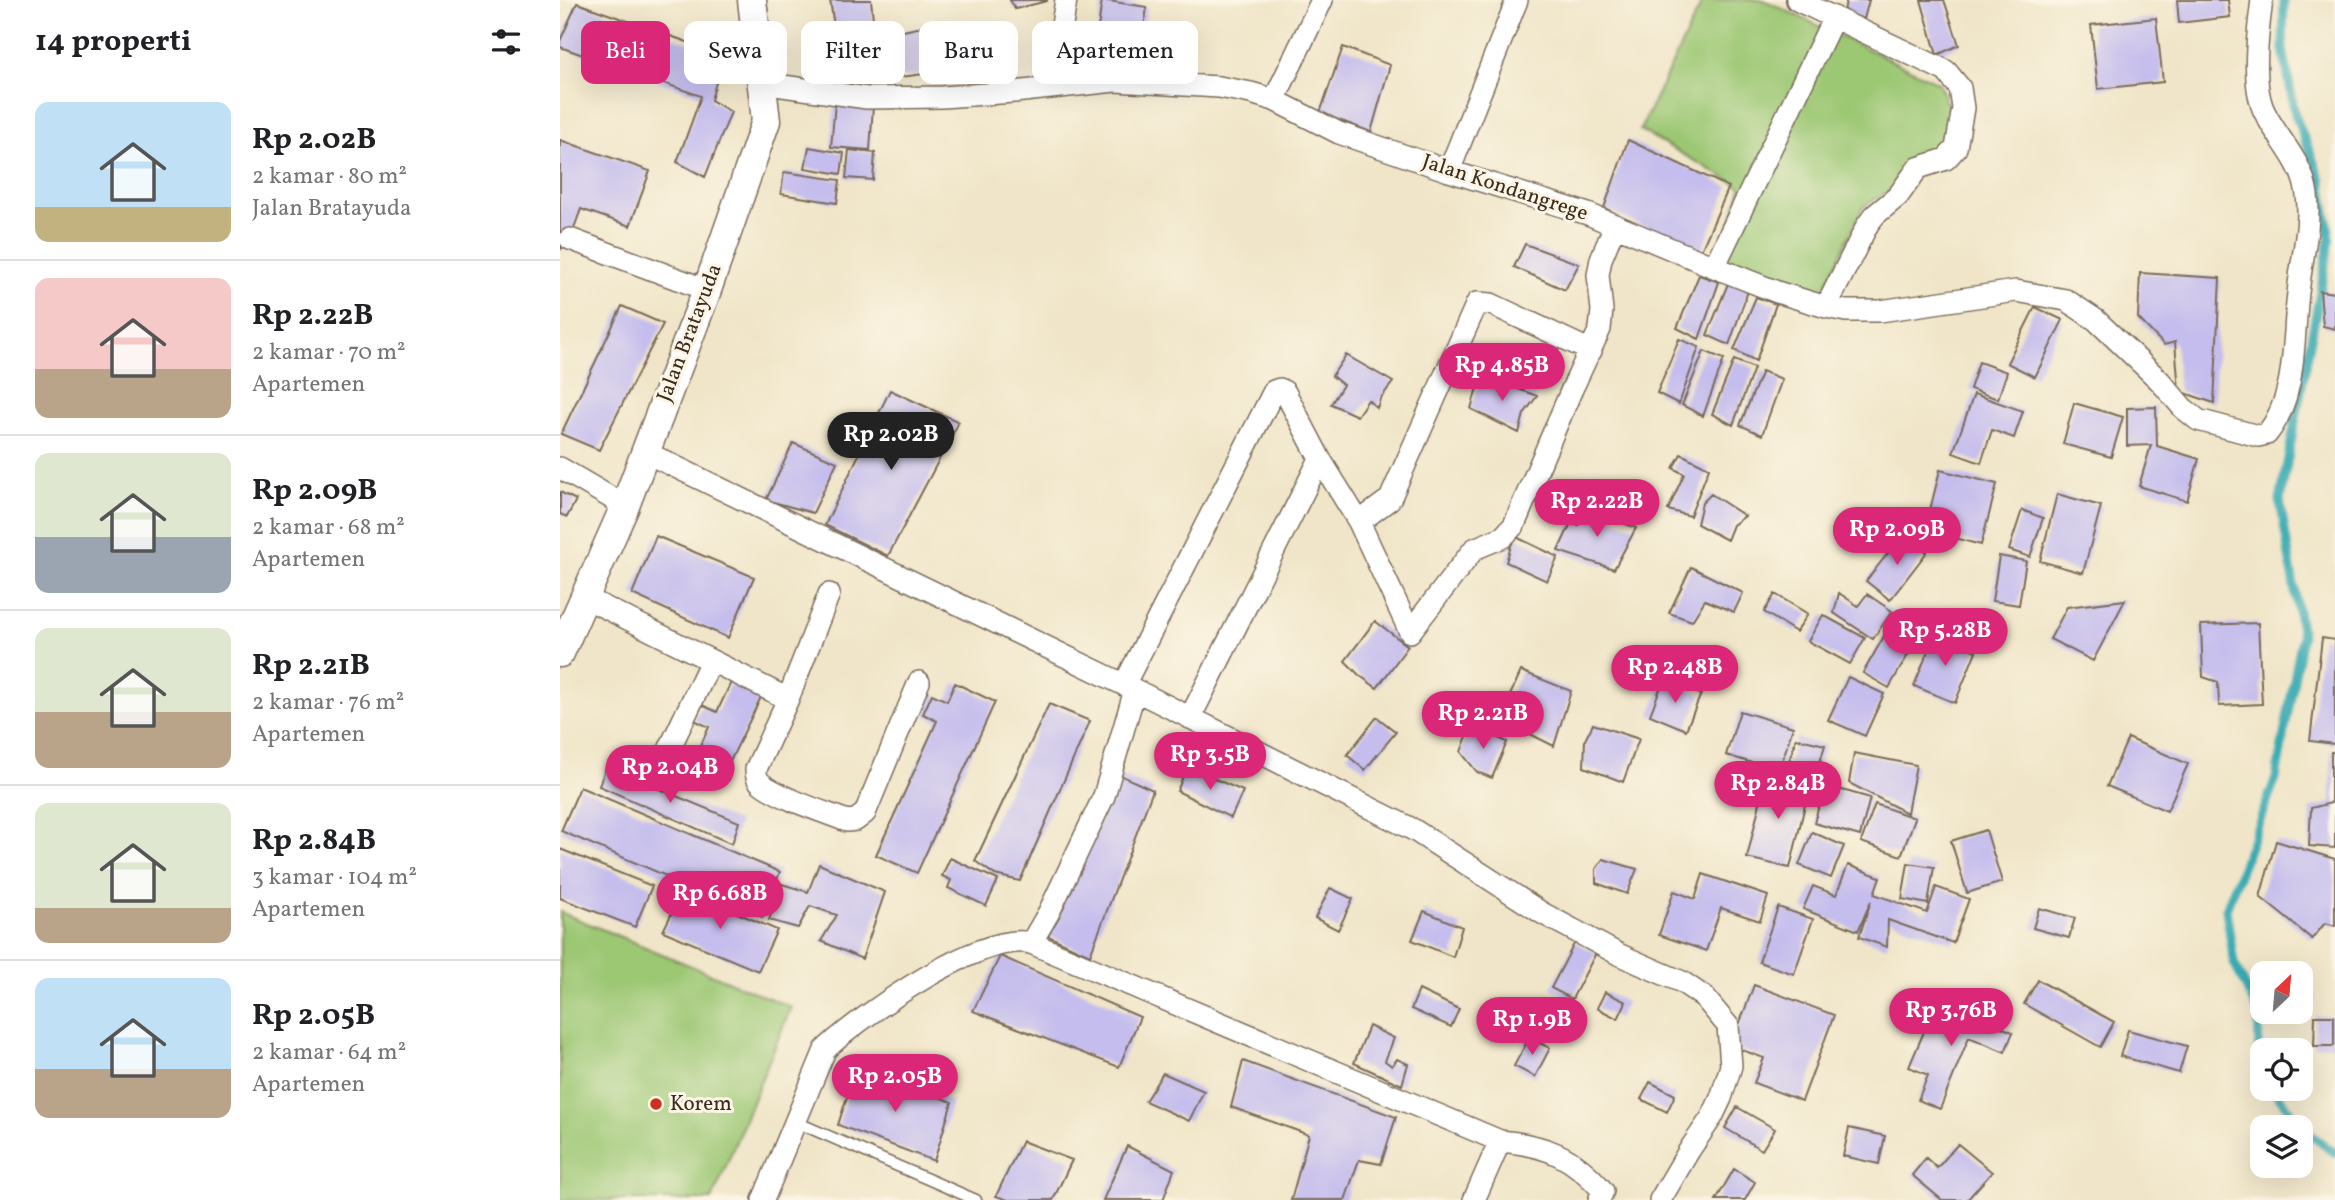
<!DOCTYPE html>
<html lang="id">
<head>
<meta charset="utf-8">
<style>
	:root { --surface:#fff; --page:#f6f6f6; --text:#202124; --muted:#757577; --line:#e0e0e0; --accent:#db2777 }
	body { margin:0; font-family:Vollkorn,serif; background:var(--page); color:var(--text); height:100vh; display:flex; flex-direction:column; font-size:26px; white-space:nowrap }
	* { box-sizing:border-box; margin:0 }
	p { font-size:23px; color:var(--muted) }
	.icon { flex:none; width:38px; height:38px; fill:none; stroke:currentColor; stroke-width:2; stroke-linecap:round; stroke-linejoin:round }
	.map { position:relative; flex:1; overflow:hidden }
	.drawer { display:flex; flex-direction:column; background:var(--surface); width:560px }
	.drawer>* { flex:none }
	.banner { position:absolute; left:21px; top:21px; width:665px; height:63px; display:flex; gap:14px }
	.needle { width:46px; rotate:26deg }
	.fabs { position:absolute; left:1690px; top:961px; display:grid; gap:14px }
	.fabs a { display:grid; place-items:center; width:63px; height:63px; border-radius:14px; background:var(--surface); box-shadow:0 7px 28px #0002; font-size:35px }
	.price { position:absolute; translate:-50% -60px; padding:0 16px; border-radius:24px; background:var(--accent); color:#fff; font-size:23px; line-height:46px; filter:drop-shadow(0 2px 4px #0008) }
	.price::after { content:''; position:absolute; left:50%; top:42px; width:21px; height:16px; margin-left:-10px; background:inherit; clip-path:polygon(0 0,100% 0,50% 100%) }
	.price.on { background:#222; color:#fff }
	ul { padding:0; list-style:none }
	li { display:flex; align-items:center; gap:21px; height:175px; padding:0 35px }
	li+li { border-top:2px solid var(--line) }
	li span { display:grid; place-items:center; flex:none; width:196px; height:140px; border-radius:14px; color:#555 }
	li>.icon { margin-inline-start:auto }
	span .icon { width:84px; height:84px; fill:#fffc; stroke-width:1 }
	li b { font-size:30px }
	h2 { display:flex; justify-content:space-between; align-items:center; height:84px; padding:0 35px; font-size:30px }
	.chip { padding:0 24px; border-radius:14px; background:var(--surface); box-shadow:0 7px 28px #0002; font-size:24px; line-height:63px }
	.chip.on { background:var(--accent); color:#fff }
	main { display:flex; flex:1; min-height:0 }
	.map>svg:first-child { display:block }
	.green { fill:#9cc773; stroke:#6c7848; stroke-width:2 }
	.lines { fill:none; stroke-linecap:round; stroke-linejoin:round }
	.stream { stroke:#39abb4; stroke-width:9 }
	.building { fill:#c5bded }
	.service-casing { stroke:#7a6b5a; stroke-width:13 }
	.minor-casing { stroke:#7a6b5a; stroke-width:24 }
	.tertiary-casing { stroke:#7a6b5a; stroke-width:31 }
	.service { stroke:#fff; stroke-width:10 }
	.minor { stroke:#fff; stroke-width:21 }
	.tertiary { stroke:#fff; stroke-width:28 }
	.poi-dot { fill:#c8321e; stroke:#fcf5e5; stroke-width:2.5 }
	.labels { text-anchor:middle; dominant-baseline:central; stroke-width:6; stroke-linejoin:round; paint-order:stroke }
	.street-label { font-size:21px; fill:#3b2a1e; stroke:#fcf5e5 }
	.poi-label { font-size:21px; fill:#3b2a1e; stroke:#fcf5e5; text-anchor:start }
</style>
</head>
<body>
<main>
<section class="drawer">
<h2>14 properti<svg class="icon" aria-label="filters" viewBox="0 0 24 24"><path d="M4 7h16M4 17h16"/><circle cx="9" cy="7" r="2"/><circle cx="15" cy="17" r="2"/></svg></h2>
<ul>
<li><span style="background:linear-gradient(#bfe0f5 75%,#c2b280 0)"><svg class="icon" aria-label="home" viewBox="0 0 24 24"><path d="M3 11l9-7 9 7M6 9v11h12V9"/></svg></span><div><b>Rp 2.02B</b><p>2 kamar · 80 m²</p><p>Jalan Bratayuda</p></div></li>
<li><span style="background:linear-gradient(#f6c9c9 65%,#b9a48a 0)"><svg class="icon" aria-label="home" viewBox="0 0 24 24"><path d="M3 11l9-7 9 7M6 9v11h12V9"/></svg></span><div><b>Rp 2.22B</b><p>2 kamar · 70 m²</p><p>Apartemen</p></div></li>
<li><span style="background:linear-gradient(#dfe7d0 60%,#9aa5b1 0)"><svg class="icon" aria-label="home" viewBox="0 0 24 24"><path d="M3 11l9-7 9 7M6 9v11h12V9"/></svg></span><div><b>Rp 2.09B</b><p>2 kamar · 68 m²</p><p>Apartemen</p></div></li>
<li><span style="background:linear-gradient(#dfe7d0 60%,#b9a48a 0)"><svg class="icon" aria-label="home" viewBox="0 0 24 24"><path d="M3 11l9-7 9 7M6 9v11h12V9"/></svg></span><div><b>Rp 2.21B</b><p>2 kamar · 76 m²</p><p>Apartemen</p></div></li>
<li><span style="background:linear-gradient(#dfe7d0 75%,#b9a48a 0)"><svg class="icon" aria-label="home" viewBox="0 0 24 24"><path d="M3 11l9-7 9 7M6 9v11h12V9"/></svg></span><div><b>Rp 2.84B</b><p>3 kamar · 104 m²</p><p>Apartemen</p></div></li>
<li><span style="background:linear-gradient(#bfe0f5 65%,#b9a48a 0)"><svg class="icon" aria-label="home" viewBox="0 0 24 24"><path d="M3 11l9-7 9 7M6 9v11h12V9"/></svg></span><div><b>Rp 2.05B</b><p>2 kamar · 64 m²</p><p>Apartemen</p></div></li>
</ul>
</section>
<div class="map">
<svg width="1775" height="1200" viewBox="0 0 1775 1200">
	<rect width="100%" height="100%" fill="#fcf5e5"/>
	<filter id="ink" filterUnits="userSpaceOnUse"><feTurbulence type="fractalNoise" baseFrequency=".0143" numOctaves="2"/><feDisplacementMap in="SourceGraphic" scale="14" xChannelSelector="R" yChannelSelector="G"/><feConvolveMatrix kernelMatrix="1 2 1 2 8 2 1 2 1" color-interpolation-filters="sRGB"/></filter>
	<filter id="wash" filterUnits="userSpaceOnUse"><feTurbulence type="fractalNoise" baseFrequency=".00686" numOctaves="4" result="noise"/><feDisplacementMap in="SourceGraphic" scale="28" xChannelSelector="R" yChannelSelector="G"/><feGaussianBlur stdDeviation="1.57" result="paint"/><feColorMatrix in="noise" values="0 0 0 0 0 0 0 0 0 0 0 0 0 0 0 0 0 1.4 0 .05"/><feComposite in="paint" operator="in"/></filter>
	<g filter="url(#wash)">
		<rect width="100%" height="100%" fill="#f0e5c8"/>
		<path class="green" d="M1143,0H1204L1379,83L1390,112L1381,145L1343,164L1334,187L1303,207L1262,293L1161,257L1181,187L1080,130Z
			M0,912L231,1007L152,1200H0Z"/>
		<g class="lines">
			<path class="stream" d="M1703,1078L1698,1072L1699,1014L1674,963L1666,909L1716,778L1742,636L1720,500L1770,240L1761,180L1735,115L1723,48L1724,0
				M1712,1088L1747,1132L1775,1153"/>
		</g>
		<g id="blocks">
			<path class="building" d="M270,0H311L315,37L376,24L393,70L283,85Z
				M450,0H487V1L455,9Z
				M542,0L587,7L580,55L535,49Z
				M1286,0H1309L1304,19L1284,12Z
				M1361,0H1384L1399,45L1377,55Z
				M1617,0H1668L1670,17L1619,23Z
				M17,3L164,55L151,100L171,112L145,177L117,162L141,96L0,47V41Z
				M1596,18L1603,82L1538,89L1531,25Z
				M783,47L830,65L811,132L760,113Z
				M275,103L313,106L310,150L271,147Z
				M0,140L90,171L70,226L21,209L10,239L0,250Z
				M1068,140L1169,187L1140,253L1044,208Z
				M249,147L284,153L281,174L245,168Z
				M289,150L315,153L313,180L286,178Z
				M224,172L280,180L277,203L221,194Z
				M965,244L1019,264L1005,290L954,267Z
				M1580,273L1660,278L1654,403L1619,391L1615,342L1604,345L1578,318Z
				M1139,275L1159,282L1139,339L1117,328Z
				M1169,281L1189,288L1169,345L1147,335Z
				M1760,291L1775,293V329L1763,326Z
				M1196,297L1216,304L1196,361L1174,350Z
				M62,306L103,324L39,450L1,434Z
				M1475,307L1503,320L1475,377L1447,363Z
				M1119,339L1139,347L1119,404L1097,393Z
				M1144,351L1164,359L1143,416L1122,405Z
				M786,355L833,382L820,399L817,408L808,400L797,416L771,404L783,385L772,376Z
				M1174,360L1194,368L1173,425L1152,414Z
				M1419,362L1447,372L1438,399L1410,389Z
				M1202,371L1222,379L1202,435L1180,425Z
				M926,377L977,396L964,414L959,433L911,409L916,391Z
				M330,390L399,422L328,556L265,525Z
				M1414,394L1463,411L1454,438L1432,430L1421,463L1393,453Z
				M1514,403L1563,417L1551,457L1503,444Z
				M1596,407L1597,446L1639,459L1627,501L1579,486L1591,445L1567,446V408Z
				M233,443L277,462L253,513L206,500Z
				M1121,454L1149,468L1130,516L1108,510L1124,474L1113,468Z
				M1380,470L1437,484L1421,545L1365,530Z
				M0,492L16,500L7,517L0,514Z
				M1151,494L1185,516L1173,525L1167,540L1137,524L1142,503Z
				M1497,494L1541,506L1523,573L1480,561Z
				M1025,508L1076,528L1054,569L998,551L1010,525H1018Z
				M1462,510L1483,518L1470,557L1449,550Z
				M1344,533L1367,552L1330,600L1306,581Z
				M96,536L194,577L168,638L72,594Z
				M954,536L998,557L987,581L946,562Z
				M1439,556L1466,561L1459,605L1432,601Z
				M1131,567L1183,593L1174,612L1145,600L1132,621L1109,613Z
				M1279,593L1298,606L1307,594L1332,611L1313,639L1274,613Z
				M1215,594L1248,614L1236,632L1204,612Z
				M1565,600L1533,661L1490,639L1507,607Z
				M1339,610L1365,625L1329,688L1303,673Z
				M1263,615L1305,638L1290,664L1248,641Z
				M815,621L848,646L817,688L799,675L785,661Z
				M1698,623L1702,704L1659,706L1658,682L1643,677L1641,625Z
				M1375,634L1416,651L1395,703L1354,686Z
				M1762,638L1775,640V744L1750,741Z
				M961,671L1011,691L994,746L960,729L968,712L947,702Z
				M1288,677L1324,694L1305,736L1268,720Z
				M172,680L202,695L163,776L133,762L149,727L134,720L142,705L157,712Z
				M1103,681L1141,694L1126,730L1090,715Z
				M395,683L435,702L357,873L316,855L377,721L363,714L372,694L387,701Z
				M489,704L530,721L460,881L435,875L415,861Z
				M1180,711L1233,727L1219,771L1166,755Z
				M817,717L836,732L805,770L787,755Z
				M1033,724L1079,739L1063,782L1024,767L1025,740Z
				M911,725L947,742L932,778L917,772L901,752Z
				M1236,738L1265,745L1256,776L1227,768Z
				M1568,738L1628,764L1607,811L1547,786Z
				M1771,752H1775V848L1749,846L1751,808L1771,803Z
				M1294,753L1356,765L1347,813L1289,783Z
				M46,767L179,822L172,844L39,786Z
				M627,767L683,791L671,818L617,791Z
				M1207,773L1250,784L1230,868L1187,858Z
				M560,775L593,790L530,955L488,936Z
				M1265,785L1310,798L1300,836L1254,823Z
				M20,787L220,872L202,917L1,831Z
				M1315,804L1355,818L1341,856L1301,842Z
				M1426,830L1442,882L1407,893L1391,841Z
				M1252,832L1284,846L1271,878L1239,865Z
				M1716,841L1775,859V926L1765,923L1752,939L1700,897Z
				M0,849L92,886L75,927L0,898Z
				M390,858L438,880L426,906L388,888L391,880L382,876Z
				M1043,859L1077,869L1067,894L1036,883V869Z
				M1348,863L1374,867L1368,904L1342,899Z
				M259,864L325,892L302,959L261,941L277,915L250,906L238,928L209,920L222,884L248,892Z
				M1288,865L1320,877L1314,894L1367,913L1376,887L1409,899L1393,943L1328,920L1327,947L1299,937L1311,901L1298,931L1243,909L1253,886L1276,895Z
				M1143,874L1208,896L1200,921L1161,908L1146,951L1099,935L1114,891L1135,899Z
				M770,888L793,899L778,930L755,918Z
				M123,890L217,930L198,971L103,931Z
				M1218,907L1253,919L1234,974L1199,962Z
				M1479,908L1515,918L1509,938L1473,928Z
				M864,911L902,927L893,957L852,940Z
				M1015,942L1036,953L1012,999L991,988Z
				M440,956L580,1017L559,1067L413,1011Z
				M1478,980L1554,1022L1540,1047L1464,1004Z
				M1194,985L1274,1015L1242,1101L1194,1083L1204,1058L1171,1046Z
				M859,990L899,1009L891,1027L851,1009Z
				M1045,992L1066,1002L1058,1019L1037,1008Z
				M1377,1001L1453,1032L1445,1052L1409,1037L1380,1109L1358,1100L1368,1075L1349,1067Z
				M1755,1016H1774V1046H1754Z
				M809,1026L834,1038L825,1061L832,1066L837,1059L848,1064L842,1085L794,1063Z
				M1568,1030L1627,1046L1619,1073L1560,1056Z
				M969,1038L990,1048L975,1077L954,1066Z
				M683,1061L836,1117L821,1164L799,1160L785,1200H731L749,1135L671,1107Z
				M297,1066L392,1102L374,1161L278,1125Z
				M603,1073L644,1091L629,1121L585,1101Z
				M1090,1082L1115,1095L1107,1112L1081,1099Z
				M1177,1107L1215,1129L1202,1150L1165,1128Z
				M1289,1128L1325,1136L1319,1164L1283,1156Z
				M462,1141L512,1160L493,1200H448L436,1196Z
				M1398,1144L1432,1172L1407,1200H1382L1352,1175L1366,1158L1377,1168Z
				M567,1146L614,1170L603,1200H543Z
				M1174,1169L1195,1182L1185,1200H1156Z"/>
		</g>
	</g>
	<g filter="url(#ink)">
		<use href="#blocks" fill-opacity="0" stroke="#7a6b5a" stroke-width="2"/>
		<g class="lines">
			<defs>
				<path id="service" d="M236,1122L416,1200"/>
				<path id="minor" d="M1237,0L1386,71L1400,88L1403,108L1396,148L1386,159L1358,168L1338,196L1315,215L1308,224L1266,307
					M202,83L307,98L382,97L454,92L555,81L659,87L691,93L714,100L779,133L889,171L1028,214L1154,267L1217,292L1266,307L1286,311H1320L1456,291L1506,300L1536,320L1600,381L1623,408L1638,420L1698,436L1707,434C1739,394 1732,332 1739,285C1742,256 1751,225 1747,195C1743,161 1718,140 1704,111C1691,83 1698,30 1702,0
					M492,88L506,0
					M714,100L762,0
					M889,171L957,0
					M10,239L147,290
					M1154,267L1274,17
					M85,452L575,690L544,796L489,912L471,943C421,931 306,1013 269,1046L265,1050L203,1200
					M0,468L65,506
					M799,522L830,499L917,303L931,304L1031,351
					M26,598L228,699L196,769C196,776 197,780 202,784C220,798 264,812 287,821L296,820L305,813L359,682
					M564,685L714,391L720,389L725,392L760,459L799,522L850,632L914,549L943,537L954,525L1012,389L1040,329L1042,310L1038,275L1041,259L1055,225
					M575,690L854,830L982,913L1060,955L1122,982L1144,997L1168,1026L1171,1066L1161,1098L1152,1117L1130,1149L1100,1200
					M228,699L269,594
					M630,718L760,459
					M107,754L151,661
					M471,943L940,1141C986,1145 1013,1156 1043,1191L1039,1200
					M914,1200L940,1141"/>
				<path id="tertiary" d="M0,653L65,506L147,290L206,121L192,0"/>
			</defs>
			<use href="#service" class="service-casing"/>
			<use href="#minor" class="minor-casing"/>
			<use href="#tertiary" class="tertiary-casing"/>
			<use href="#service" class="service"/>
			<use href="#minor" class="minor"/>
			<use href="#tertiary" class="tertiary"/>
		</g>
	</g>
	<circle class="poi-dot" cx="96" cy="1104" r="7"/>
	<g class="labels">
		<g class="street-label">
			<text transform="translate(945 188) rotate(18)">Jalan Kondangrege</text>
			<text transform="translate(130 333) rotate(-69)">Jalan Bratayuda</text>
		</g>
		<g class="poi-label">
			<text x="110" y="1104">Korem</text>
		</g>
	</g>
</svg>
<div class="fabs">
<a><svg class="needle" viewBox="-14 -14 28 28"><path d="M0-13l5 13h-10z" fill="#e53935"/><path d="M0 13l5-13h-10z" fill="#757577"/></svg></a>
<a><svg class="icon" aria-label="locate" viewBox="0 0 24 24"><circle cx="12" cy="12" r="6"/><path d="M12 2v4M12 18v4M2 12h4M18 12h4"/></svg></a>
<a><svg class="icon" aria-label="layers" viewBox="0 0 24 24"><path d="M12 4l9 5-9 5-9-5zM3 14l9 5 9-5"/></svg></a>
</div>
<b class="price" style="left:942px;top:403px">Rp 4.85B</b>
<b class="price on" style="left:331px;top:472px">Rp 2.02B</b>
<b class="price" style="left:1037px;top:539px">Rp 2.22B</b>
<b class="price" style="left:1337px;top:567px">Rp 2.09B</b>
<b class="price" style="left:1385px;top:668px">Rp 5.28B</b>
<b class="price" style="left:1115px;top:705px">Rp 2.48B</b>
<b class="price" style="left:923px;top:751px">Rp 2.21B</b>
<b class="price" style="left:650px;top:792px">Rp 3.5B</b>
<b class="price" style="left:110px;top:805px">Rp 2.04B</b>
<b class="price" style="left:1218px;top:821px">Rp 2.84B</b>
<b class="price" style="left:160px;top:931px">Rp 6.68B</b>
<b class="price" style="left:1391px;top:1048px">Rp 3.76B</b>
<b class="price" style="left:972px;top:1057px">Rp 1.9B</b>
<b class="price" style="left:335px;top:1114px">Rp 2.05B</b>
<div class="banner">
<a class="chip on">Beli</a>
<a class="chip">Sewa</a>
<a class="chip">Filter</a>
<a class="chip">Baru</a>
<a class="chip">Apartemen</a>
</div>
</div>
</main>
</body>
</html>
